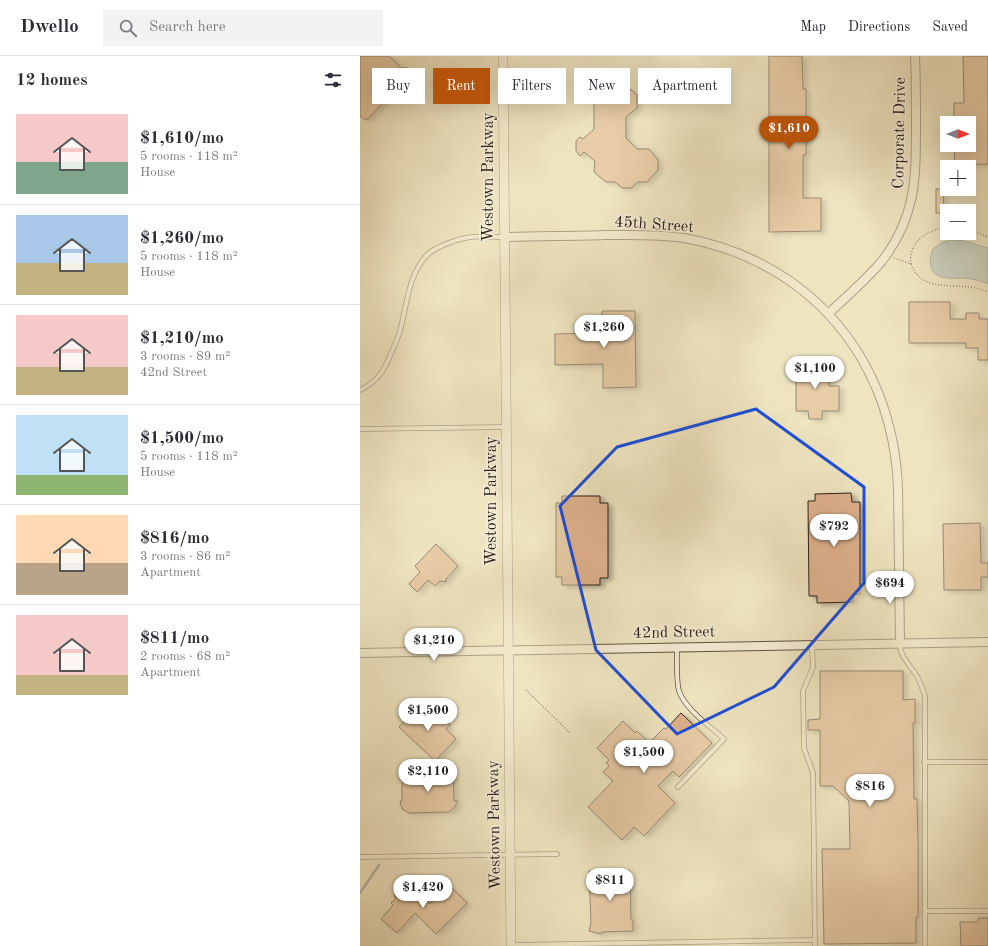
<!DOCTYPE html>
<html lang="en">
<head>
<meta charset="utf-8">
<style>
	:root { --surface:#fff; --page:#f2f2f3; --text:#2b2b33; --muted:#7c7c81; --line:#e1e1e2; --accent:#b45309 }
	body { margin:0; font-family:"Old Standard TT",serif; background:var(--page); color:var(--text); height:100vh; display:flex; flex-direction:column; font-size:15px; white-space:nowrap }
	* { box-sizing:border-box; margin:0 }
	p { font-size:13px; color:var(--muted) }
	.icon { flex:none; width:22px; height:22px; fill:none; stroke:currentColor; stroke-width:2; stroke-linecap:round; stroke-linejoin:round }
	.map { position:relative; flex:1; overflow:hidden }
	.side { display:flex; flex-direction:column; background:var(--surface); width:360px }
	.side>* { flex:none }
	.banner { position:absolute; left:12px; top:12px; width:380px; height:36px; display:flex; gap:8px }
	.needle { width:26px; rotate:90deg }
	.buttons { position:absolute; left:580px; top:60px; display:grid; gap:8px }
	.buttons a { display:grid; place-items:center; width:36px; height:36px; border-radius:0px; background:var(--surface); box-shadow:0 4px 16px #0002; font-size:20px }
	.price { position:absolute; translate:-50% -34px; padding:0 9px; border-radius:14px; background:#fff; color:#222; font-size:13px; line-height:26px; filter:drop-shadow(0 1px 2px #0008) }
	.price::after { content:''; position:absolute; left:50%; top:24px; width:12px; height:9px; margin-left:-6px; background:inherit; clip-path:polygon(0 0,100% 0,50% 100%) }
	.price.active { background:var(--accent); color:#fff }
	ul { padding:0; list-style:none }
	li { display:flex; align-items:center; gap:12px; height:100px; padding:0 16px }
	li+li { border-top:1px solid var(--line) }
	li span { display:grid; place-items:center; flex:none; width:112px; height:80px; border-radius:0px; color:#555 }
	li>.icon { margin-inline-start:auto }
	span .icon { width:48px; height:48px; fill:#fffc; stroke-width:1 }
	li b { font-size:17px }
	h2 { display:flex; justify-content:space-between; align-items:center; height:48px; padding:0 16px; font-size:17px }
	.chip { padding:0 14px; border-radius:0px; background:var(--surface); box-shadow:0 4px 16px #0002; font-size:14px; line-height:36px }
	.chip.active { background:var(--accent); color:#fff }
	header { display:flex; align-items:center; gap:24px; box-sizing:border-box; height:56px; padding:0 20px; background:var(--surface); border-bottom:1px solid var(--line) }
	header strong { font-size:19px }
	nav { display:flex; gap:22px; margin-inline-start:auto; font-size:14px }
	.search { width:280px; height:36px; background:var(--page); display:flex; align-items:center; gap:10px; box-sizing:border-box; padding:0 14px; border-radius:0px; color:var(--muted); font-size:15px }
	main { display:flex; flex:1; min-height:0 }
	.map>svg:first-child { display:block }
	.water { fill:#9fbbbe; stroke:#727d7d }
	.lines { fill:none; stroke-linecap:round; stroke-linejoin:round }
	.stream { stroke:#727d7d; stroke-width:2.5 }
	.building { fill:#ddb08b; stroke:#2f211b; filter:url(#shadow) }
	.service-casing { stroke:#5f5244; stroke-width:5.5 }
	.minor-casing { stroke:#5f5244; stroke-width:10 }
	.tertiary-casing { stroke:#5f5244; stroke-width:10 }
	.path { stroke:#2f211b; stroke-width:1.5; stroke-dasharray:1 2; stroke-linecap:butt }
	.service { stroke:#f4edd6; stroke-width:4 }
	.minor { stroke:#f4edd6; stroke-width:8 }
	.tertiary { stroke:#f4edd6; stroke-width:9 }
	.marked { fill:none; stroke:#1d4ed8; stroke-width:3; stroke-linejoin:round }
	.labels { text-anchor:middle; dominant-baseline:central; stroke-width:3.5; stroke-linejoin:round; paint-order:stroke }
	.street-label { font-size:16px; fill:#2f211b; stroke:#f4edd6 }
</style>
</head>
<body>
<header>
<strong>Dwello</strong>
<div class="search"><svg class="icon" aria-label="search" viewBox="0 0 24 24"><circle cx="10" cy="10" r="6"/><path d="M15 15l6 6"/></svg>Search here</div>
<nav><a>Map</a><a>Directions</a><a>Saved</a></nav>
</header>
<main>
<section class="side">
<h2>12 homes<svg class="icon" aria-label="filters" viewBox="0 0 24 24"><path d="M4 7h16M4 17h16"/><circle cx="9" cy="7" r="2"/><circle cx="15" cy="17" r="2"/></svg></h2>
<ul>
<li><span style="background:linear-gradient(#f6c9c9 60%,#7fa58c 0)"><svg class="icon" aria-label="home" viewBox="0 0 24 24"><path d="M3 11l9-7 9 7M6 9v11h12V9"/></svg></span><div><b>$1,610/mo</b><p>5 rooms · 118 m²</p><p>House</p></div></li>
<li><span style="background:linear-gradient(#a9c7e8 60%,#c2b280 0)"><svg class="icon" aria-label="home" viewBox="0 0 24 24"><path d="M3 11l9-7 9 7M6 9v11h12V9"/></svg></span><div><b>$1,260/mo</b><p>5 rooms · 118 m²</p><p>House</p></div></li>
<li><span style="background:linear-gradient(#f6c9c9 65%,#c2b280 0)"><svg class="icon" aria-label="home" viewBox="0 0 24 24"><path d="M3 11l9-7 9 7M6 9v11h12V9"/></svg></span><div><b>$1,210/mo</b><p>3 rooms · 89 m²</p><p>42nd Street</p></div></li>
<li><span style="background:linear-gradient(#bfe0f5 75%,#8fb573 0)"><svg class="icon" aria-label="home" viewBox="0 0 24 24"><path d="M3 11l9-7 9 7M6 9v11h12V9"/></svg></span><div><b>$1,500/mo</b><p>5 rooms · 118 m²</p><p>House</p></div></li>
<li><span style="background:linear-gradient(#ffd9b3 60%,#b9a48a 0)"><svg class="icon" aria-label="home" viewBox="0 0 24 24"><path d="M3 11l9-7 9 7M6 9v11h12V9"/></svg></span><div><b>$816/mo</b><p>3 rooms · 86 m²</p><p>Apartment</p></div></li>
<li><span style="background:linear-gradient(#f6c9c9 75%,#c2b280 0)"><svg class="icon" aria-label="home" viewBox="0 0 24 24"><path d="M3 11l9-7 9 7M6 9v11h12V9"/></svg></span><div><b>$811/mo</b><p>2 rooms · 68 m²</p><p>Apartment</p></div></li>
</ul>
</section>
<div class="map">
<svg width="628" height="890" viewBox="0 0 628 890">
	<defs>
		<filter id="shadow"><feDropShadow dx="4.5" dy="2.5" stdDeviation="2" flood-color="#0004"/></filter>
	</defs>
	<rect width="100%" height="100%" fill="#eee4c0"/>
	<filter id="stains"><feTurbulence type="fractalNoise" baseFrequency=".005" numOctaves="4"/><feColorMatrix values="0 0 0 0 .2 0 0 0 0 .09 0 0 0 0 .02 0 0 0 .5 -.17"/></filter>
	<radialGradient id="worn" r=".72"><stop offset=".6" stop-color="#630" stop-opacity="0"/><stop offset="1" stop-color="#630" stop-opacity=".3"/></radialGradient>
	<path class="water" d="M591,184L605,185L628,192V228C620,224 612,223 604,222C596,222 589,223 582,221C568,218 569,203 573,193L583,186Z"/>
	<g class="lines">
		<path class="stream" d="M0,837L19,809"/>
	</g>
	<path class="building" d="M0,0H29L41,12H48L53,21L48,30L40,29L8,63H4L0,60Z
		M409,0H442L443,33H446V99H443V142H461V175L409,176Z
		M603,0H628V108L595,109L594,89H609V67H594V47H604Z
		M246,14H253V30H266L277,39V52L266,61V82L277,93H289L298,104V114L287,126H278L271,132H262L255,126H246L234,116L235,105L224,96L220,100L216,95V85L220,81L223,83L234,73V40L246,28Z
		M576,133H583L584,157H576Z
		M549,246H590V263H606V257H619V263H628V304H618V292H606V287H549Z
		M242,255H275L276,331L243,332V308L195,309V278L242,277Z
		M436,306H462V314H468L469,330H479V355H462V363H449L448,355H436Z
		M491,437L492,446H500V538H493V546L457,547V540H449L448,445H455V438Z
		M202,440H240V447H248V522H240V529H202V521H196V447H202Z
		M620,467L621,507H628V521H621V534H584L583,468Z
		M76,488L98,510L86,523V526L80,525L75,530L68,524L57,536L49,528L60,516L55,510Z
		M460,615H543V644L555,643V667H553L554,743H557L558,789V861H556V887L464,888L462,793H490L489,745L473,730H460V674H448V664L460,663Z
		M60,648L71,658L74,654L90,669L86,673L96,683L75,705L39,671Z
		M321,657L352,687L319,721L313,715L298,730L315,747L284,780L274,771L262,784L228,751L253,725L243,716L249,710L246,707L249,704L237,692L263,665L275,677L277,675L289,687L304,672L306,673Z
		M93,718L94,745H98L94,752L89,756L49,757L42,753L40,745H42V719Z
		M229,815H270L271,864H273V875L242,876L241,878L229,875L231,867Z
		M47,826L70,848L89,829L107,847L76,878L55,857L37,877L21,863L33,849L31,847L36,842L34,840Z
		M618,862H628V890H601L600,866H618Z"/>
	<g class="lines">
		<defs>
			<path id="service" d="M0,334C19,325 25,313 32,295C35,288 38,282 40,275C47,249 48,218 68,198C76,191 95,184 105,182C117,179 132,181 145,181
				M0,373L146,371
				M540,588C539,600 552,611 558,622C561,628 563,634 565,640V890
				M452,589L453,611L443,635L444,692L453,717L455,890
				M317,591C317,604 316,624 319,635C325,653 351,671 364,683L318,731
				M564,706H628
				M0,801L197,798
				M566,855H628
				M151,889L455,884"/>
			<path id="minor" d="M145,181C178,180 212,180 245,179C271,179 298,178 324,182C451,205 533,304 538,432L540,588
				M468,258C486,241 506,224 522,205C556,161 556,122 556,70C556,47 556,23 555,0
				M0,597L628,586"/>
			<path id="tertiary" d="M143,0L151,890"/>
		</defs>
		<use href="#service" class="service-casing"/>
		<use href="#minor" class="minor-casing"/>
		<use href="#tertiary" class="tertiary-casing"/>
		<path class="path" d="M609,174L628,181
			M534,202L551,208C563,241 603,223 628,236
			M551,208C548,186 567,174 587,171
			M166,634L210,677"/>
		<use href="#service" class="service"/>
		<use href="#minor" class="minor"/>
		<use href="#tertiary" class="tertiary"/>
	</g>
	<path d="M0 0H628V890H0ZM396,353L504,431V527L414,631L317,678L236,594L200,450L257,391Z" fill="#eee4c0" fill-opacity=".55" fill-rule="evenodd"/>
	<path class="marked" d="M396,353L504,431V527L414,631L317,678L236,594L200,450L257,391Z"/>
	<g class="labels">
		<g class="street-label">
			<text transform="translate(540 77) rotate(-89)">Corporate Drive</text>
			<text transform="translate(129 121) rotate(-90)">Westown Parkway</text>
			<text transform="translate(294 169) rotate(4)">45th Street</text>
			<text transform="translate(132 445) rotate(-90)">Westown Parkway</text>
			<text transform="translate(314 577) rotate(-1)">42nd Street</text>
			<text transform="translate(135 769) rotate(-91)">Westown Parkway</text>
		</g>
	</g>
	<rect width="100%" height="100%" filter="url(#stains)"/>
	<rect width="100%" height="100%" fill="url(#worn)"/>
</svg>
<div class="buttons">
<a><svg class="needle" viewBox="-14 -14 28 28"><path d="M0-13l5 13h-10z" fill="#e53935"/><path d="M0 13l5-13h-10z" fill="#7c7c81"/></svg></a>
<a>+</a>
<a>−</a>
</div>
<b class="price active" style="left:429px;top:94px">$1,610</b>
<b class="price" style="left:244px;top:293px">$1,260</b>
<b class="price" style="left:455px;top:334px">$1,100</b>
<b class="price" style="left:474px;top:492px">$792</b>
<b class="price" style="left:530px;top:549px">$694</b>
<b class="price" style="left:74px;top:606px">$1,210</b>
<b class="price" style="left:68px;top:676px">$1,500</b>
<b class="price" style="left:284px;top:718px">$1,500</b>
<b class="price" style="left:68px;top:737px">$2,110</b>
<b class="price" style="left:510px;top:752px">$816</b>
<b class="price" style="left:250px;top:846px">$811</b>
<b class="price" style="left:63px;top:853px">$1,420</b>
<div class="banner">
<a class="chip">Buy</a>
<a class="chip active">Rent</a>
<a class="chip">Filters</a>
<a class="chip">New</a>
<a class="chip">Apartment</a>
</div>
</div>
</main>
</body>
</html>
